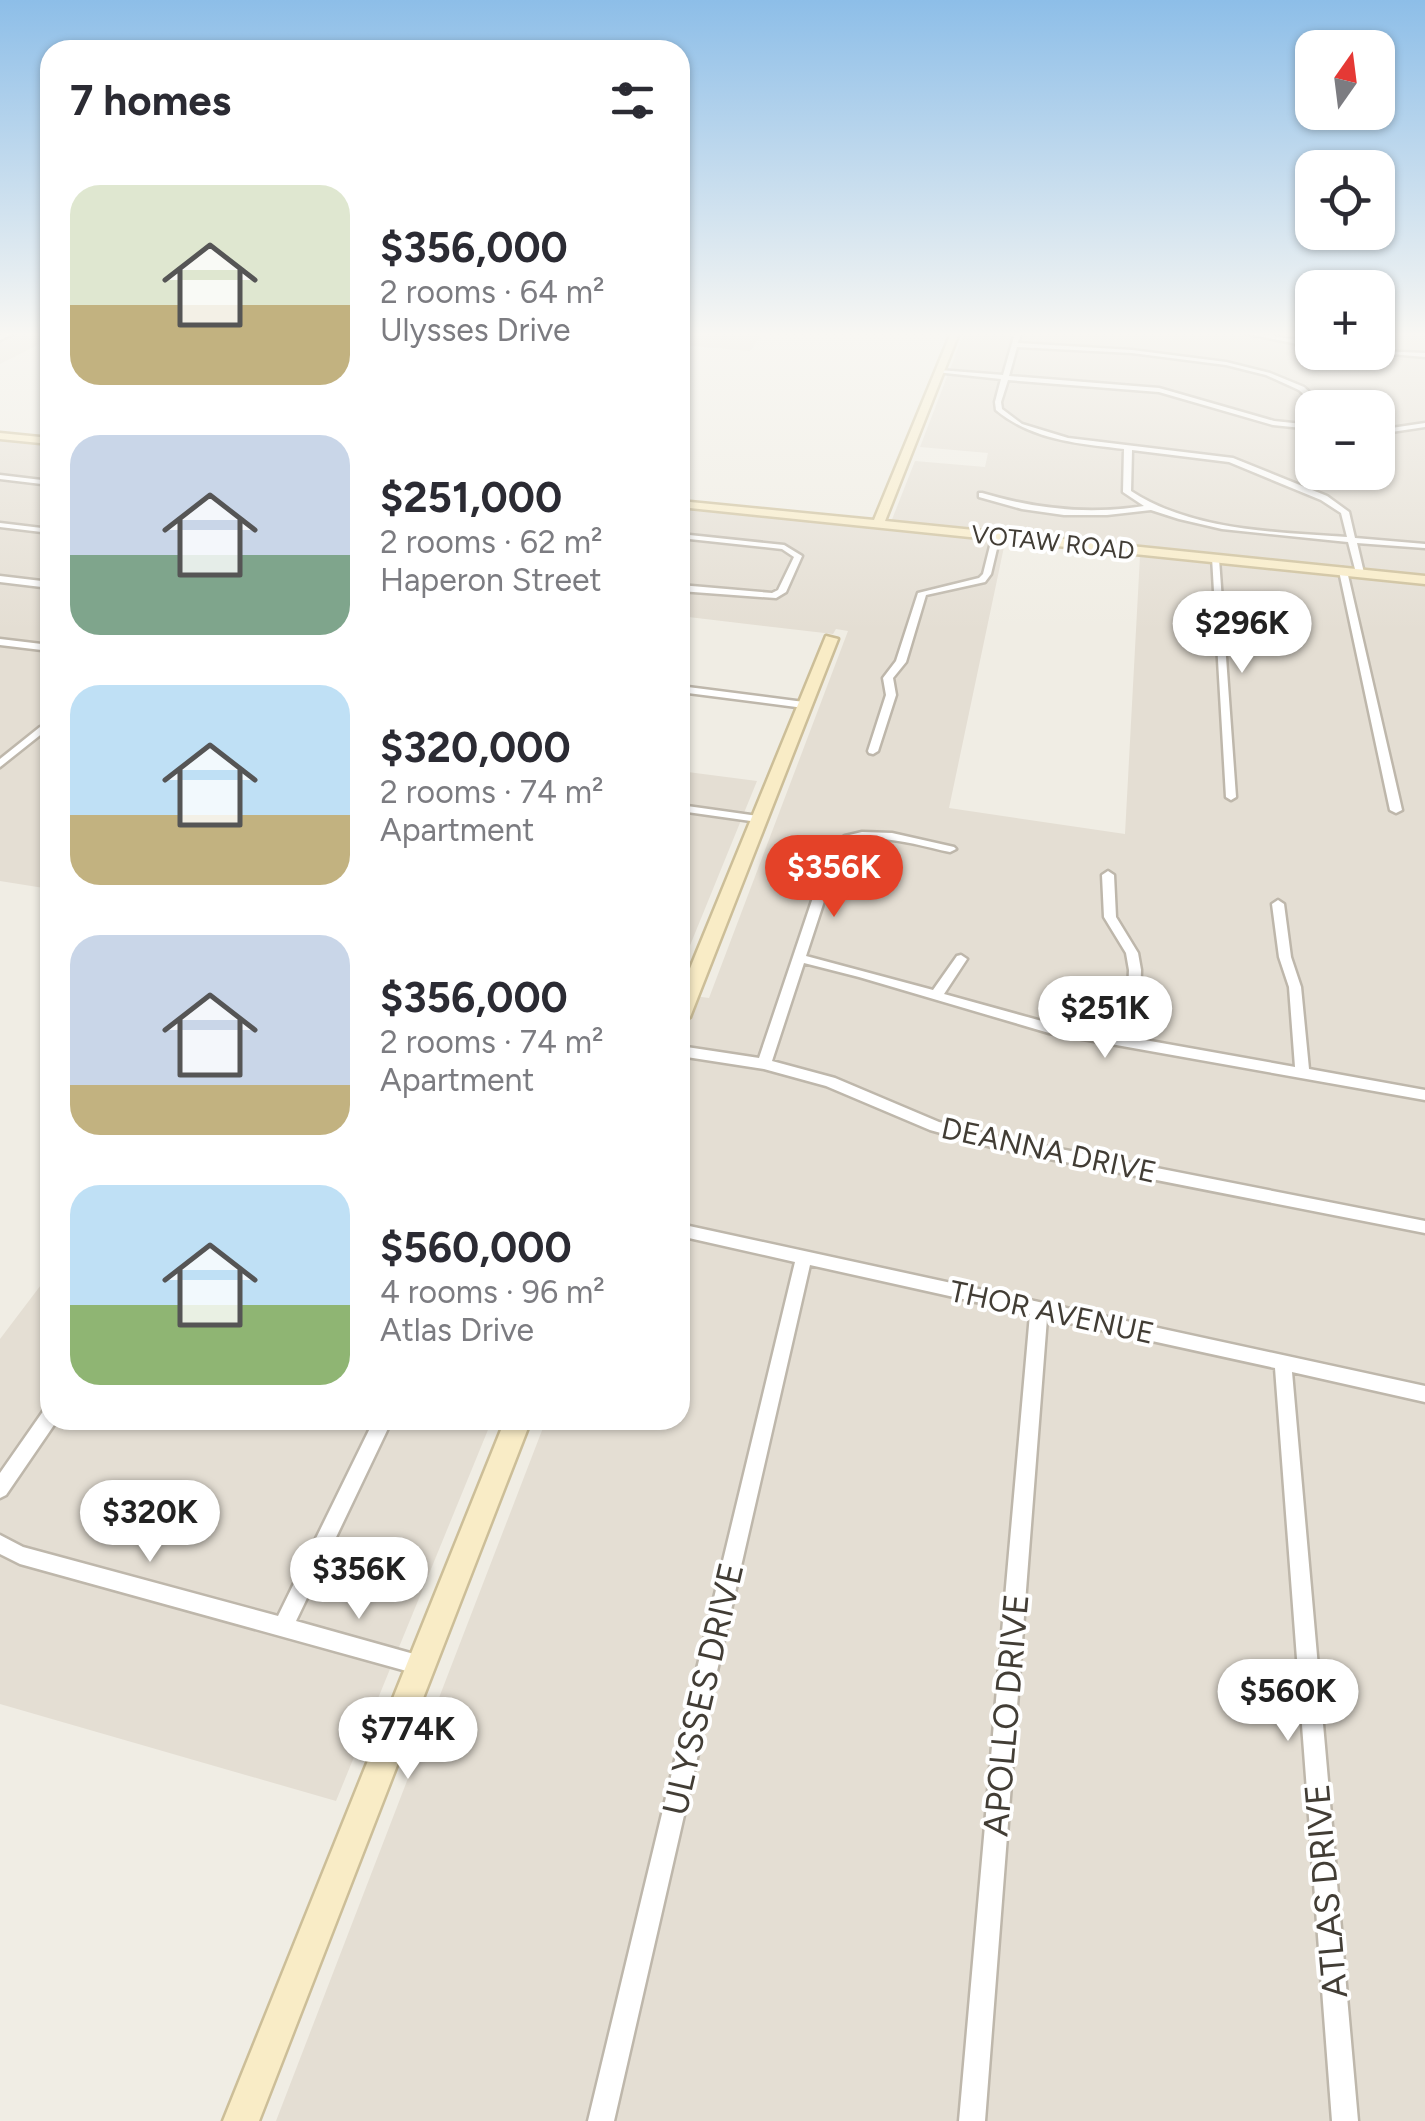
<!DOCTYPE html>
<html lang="en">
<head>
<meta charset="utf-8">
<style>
	:root { --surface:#fff; --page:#f7f7f7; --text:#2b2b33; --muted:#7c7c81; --accent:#e44228 }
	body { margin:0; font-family:Figtree,sans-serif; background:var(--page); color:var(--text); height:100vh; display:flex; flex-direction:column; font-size:38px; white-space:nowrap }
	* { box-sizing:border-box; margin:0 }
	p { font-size:32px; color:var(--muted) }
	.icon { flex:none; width:55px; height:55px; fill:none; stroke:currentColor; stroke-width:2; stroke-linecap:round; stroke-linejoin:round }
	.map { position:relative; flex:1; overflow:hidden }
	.sheet { position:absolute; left:40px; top:40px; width:650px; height:1390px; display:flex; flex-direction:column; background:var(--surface); border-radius:30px; box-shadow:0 2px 8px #0004 }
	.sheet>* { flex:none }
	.needle { width:65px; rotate:14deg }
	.buttons { position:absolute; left:1295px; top:30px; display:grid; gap:20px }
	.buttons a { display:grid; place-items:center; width:100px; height:100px; border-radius:20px; background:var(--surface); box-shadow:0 2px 8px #0004; font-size:50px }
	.price { position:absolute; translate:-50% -85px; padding:0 22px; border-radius:35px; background:#fff; color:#222; font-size:32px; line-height:65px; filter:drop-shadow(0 2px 5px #0008) }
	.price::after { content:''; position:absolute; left:50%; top:60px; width:30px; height:22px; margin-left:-15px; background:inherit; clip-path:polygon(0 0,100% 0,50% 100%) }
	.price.current { background:var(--accent); color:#fff }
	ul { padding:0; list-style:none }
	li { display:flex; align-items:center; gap:30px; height:250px; padding:0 30px }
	li span { display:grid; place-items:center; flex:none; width:280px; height:200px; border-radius:30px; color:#555 }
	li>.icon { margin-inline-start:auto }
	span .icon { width:120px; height:120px; fill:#fffc; stroke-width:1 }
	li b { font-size:42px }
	h2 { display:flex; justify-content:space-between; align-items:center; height:120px; padding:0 30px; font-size:42px }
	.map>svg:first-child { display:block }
	.residential { fill:#e4ded3; fill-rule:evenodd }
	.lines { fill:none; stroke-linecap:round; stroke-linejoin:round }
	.street-casing { stroke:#beb7ab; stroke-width:5 }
	.secondary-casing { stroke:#ccbe98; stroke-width:5 }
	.street { fill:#fff; fill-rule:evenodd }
	.secondary { fill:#f9ecc6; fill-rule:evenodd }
	.labels { text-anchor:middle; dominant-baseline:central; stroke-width:8; stroke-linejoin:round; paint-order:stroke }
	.far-street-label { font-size:25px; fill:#423d35; stroke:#fff }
	.street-label { font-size:30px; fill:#423d35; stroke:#fff }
	.near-street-label { font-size:35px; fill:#423d35; stroke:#fff }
</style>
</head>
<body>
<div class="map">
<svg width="1425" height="2121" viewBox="0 0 1425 2121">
	<rect width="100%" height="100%" fill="#f0ede4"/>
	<path class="residential" d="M0,333H50V339L0,364Z
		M680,333H763L750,351L680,345Z
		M964,333H1312V352H1378V333H1425V575L891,522L915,461L985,467L988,453L920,447ZM1312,408H1378V472H1312Z
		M0,440L50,445V889L0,881Z
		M680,509L1005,542L949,808L1125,834L1140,556L1425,585V2121H276L546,1420H680V994L709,998L848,631L836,629L833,634L680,616Z
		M680,771L757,781L680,970Z
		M50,1273V1420H492L336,1801L0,1704V1339Z"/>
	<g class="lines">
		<defs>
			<path id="street" d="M6,333H14L0,340V336Z
				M1015,333H1021L1018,343L1132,350L1226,362L1270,373L1304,387L1326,408H1319L1299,390L1266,375L1226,365L1132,353L1017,347L1009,376L1159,388L1274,421L1312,425V429L1273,425L1159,392L1008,380L1001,402L1002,409L1022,424L1068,438L1233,458L1327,496L1349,512L1355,538L1425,544V548L1357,543L1364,573L1360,576L1356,573L1348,542L1222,529L1179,519L1151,510L1107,515H1064L1022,509L979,497V493H982C1036,509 1088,515 1144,506L1123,492L1124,449C1079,444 1032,440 996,410L995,402L1001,379L936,372L939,370L1003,375ZM1132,450L1229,462L1321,500L1341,513L1347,537C1276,532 1192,531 1131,491Z
				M1244,333H1257L1312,343V347Z
				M1378,351L1425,353V357L1368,352H1378Z
				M1425,423V427L1378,434V430Z
				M0,475L50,481V485L0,479Z
				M0,523L50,529V533L0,527Z
				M680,534L784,545L802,556L786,592L776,598L680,591V585L772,593L778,590L794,557L782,549L680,538Z
				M993,534L1000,536L991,574L985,582L926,595L906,662L893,678L896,695L878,751L873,754L869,753L868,751L886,695L883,678L896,661L918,593L979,578L983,574Z
				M1212,557L1219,559L1236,797L1231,800L1226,797Z
				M1343,568L1347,571L1402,810L1396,813L1390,810L1339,571Z
				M0,576L50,582V588L0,582Z
				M0,639L50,645V651L0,645Z
				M680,686L804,702L809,705L804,708L680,692Z
				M40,727L45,730L44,732L0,767V759Z
				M680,805L758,816L764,819L758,822L680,811Z
				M862,832L892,833L954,847L956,849L950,852C916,845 876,830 842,846L806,956L933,990L957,956L961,955L967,959L944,994L1049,1023L1126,1037L1129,970L1126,953L1104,917L1102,875L1108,871L1114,875L1116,917L1138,953L1141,970L1139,1039L1295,1067L1289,987L1279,957L1272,904L1278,900L1284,904L1291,957L1301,987L1309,1069L1425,1090V1100L1049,1033L859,977L804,963L772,1061L835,1078L939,1122L999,1137L1425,1221V1233L999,1149L930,1130L826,1086L764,1069L680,1056V1046L759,1058L831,844L845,836Z
				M680,1224L1425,1386V1402L1292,1372L1358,2121H1332L1275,1368L1047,1318L985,2121H959L1030,1314L810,1265L614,2121H588L795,1262L680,1236Z
				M50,1408V1420H57L56,1422L6,1495L0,1498V1473L44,1410Z
				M374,1420H392L296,1621L428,1658L431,1665L428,1672L421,1675L20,1564L0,1554V1535L23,1547L278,1616Z"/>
			<path id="secondary" d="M951,333H959L885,521L1425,576V584L680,507V501L874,520Z
				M0,433L50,438V444L0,439Z
				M826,636L838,639L690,1017L680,1024V993Z
				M505,1420H531L259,2121H223Z"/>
		</defs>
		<use href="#street" class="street-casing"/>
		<use href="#secondary" class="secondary-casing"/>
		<use href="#street" class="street"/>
		<use href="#secondary" class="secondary"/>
	</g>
	<linearGradient id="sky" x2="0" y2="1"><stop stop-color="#8dbee8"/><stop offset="0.53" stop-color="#f8f7f3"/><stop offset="1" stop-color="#f8f7f3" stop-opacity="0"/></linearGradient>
	<rect width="1425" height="630" fill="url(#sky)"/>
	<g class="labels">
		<g class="far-street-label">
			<text transform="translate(1053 542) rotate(6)">VOTAW ROAD</text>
		</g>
		<g class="street-label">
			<text transform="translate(1049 1150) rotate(12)">DEANNA DRIVE</text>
			<text transform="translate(1052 1312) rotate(12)">THOR AVENUE</text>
		</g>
		<g class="near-street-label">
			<text transform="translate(703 1689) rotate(-77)">ULYSSES DRIVE</text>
			<text transform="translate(1006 1715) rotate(-85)">APOLLO DRIVE</text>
			<text transform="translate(1326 1891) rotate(-95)">ATLAS DRIVE</text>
		</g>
	</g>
</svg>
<div class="buttons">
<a><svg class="needle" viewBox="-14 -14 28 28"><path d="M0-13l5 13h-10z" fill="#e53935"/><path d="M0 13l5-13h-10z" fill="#7c7c81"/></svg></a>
<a><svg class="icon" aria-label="locate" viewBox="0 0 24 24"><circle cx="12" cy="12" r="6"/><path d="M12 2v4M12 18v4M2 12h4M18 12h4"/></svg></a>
<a>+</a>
<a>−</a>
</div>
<b class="price" style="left:1242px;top:676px">$296K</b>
<b class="price current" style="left:834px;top:920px">$356K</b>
<b class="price" style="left:1105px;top:1061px">$251K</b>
<b class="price" style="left:150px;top:1565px">$320K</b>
<b class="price" style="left:359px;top:1622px">$356K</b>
<b class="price" style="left:1288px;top:1744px">$560K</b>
<b class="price" style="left:408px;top:1782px">$774K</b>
<section class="sheet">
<h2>7 homes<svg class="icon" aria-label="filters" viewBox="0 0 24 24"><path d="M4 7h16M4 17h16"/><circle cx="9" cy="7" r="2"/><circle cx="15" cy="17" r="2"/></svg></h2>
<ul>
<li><span style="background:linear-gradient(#dfe7d0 60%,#c2b280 0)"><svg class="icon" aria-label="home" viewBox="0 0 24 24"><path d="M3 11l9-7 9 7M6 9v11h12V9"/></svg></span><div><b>$356,000</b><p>2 rooms · 64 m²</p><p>Ulysses Drive</p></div></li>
<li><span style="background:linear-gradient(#c9d6e8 60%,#7fa58c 0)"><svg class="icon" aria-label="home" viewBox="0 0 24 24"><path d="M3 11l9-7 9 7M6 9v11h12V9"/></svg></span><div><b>$251,000</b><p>2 rooms · 62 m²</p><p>Haperon Street</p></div></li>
<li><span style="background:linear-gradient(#bfe0f5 65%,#c2b280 0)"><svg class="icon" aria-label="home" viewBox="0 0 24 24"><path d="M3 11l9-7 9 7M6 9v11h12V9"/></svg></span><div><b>$320,000</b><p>2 rooms · 74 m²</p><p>Apartment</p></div></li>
<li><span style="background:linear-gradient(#c9d6e8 75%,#c2b280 0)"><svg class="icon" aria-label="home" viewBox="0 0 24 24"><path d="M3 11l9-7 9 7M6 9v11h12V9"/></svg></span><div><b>$356,000</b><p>2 rooms · 74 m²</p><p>Apartment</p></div></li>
<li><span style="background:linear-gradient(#bfe0f5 60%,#8fb573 0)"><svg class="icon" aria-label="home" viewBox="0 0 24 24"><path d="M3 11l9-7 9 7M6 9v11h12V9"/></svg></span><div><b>$560,000</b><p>4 rooms · 96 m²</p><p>Atlas Drive</p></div></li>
</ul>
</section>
</div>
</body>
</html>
